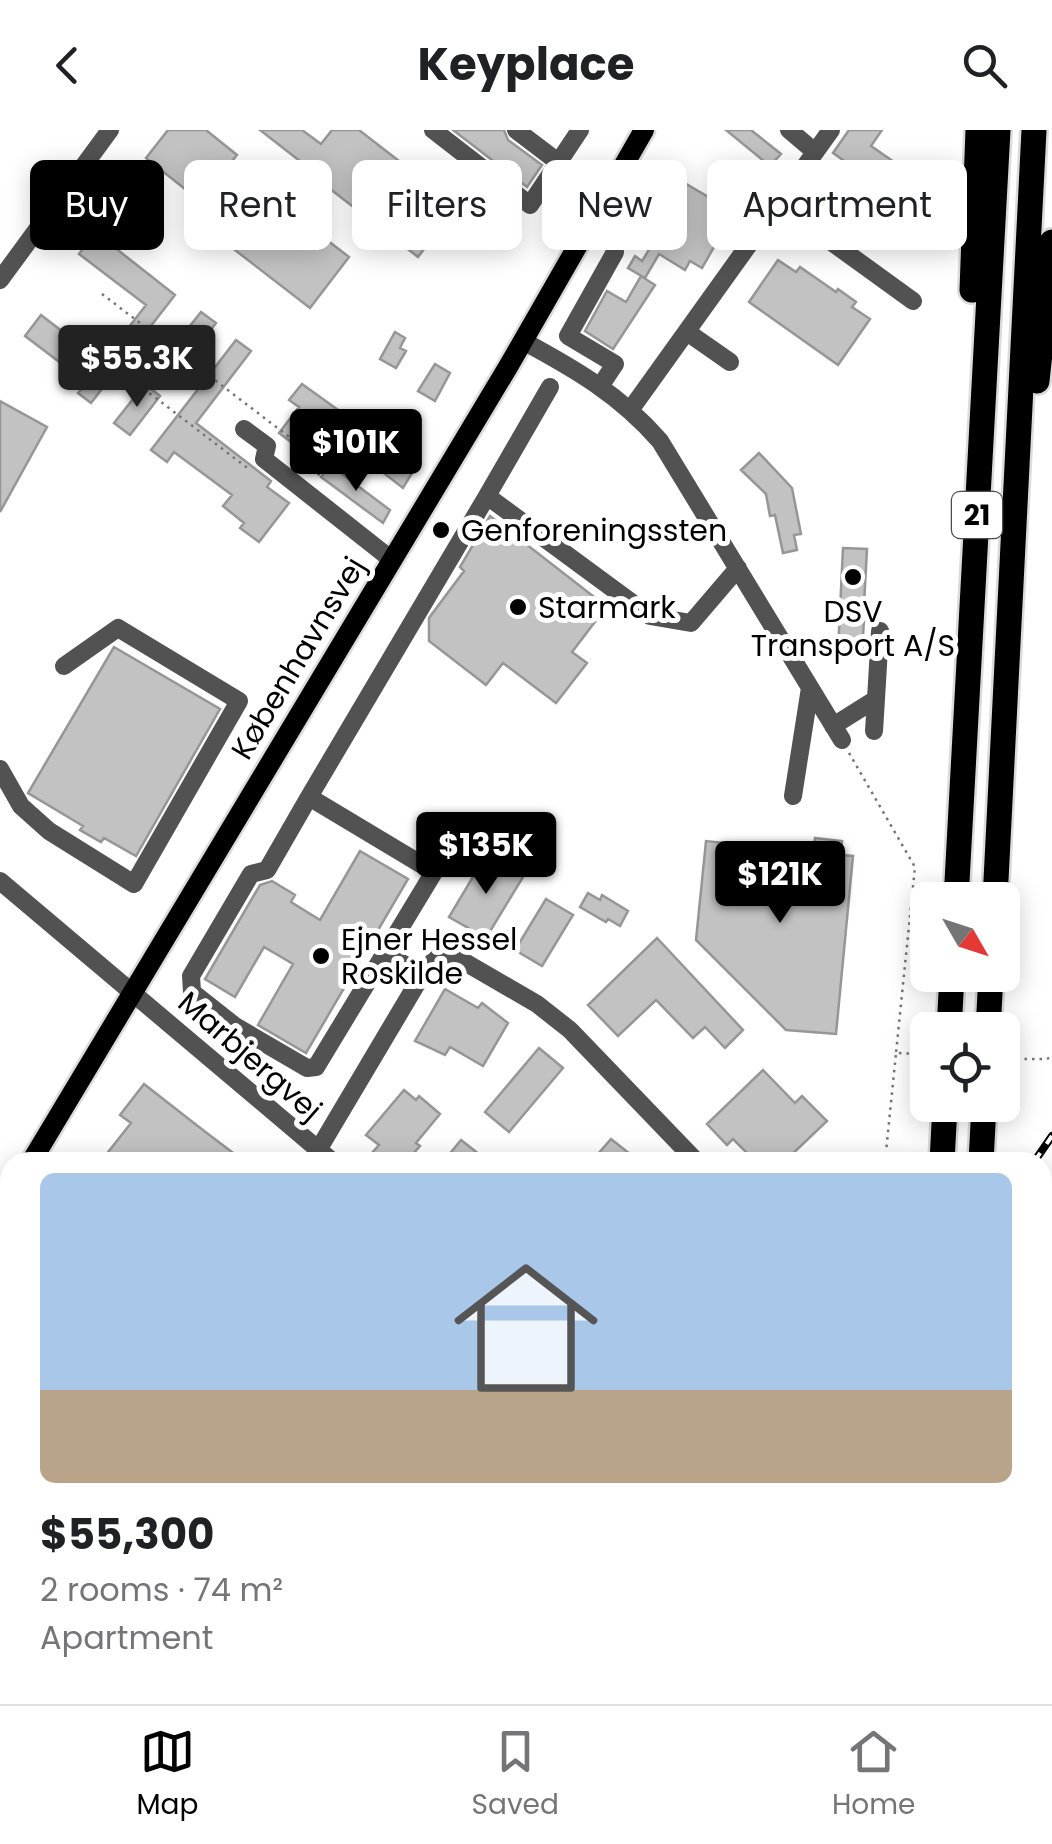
<!DOCTYPE html>
<html lang="en">
<head>
<meta charset="utf-8">
<style>
	:root { --surface:#fff; --page:#f2f2f2; --text:#202124; --muted:#757577; --line:#e0e0e0; --accent:#000 }
	body { margin:0; font-family:Poppins,sans-serif; background:var(--page); color:var(--text); height:100vh; display:flex; flex-direction:column; font-size:38px; white-space:nowrap }
	* { box-sizing:border-box; margin:0 }
	p { font-size:32px; color:var(--muted) }
	.icon { flex:none; width:55px; height:55px; fill:none; stroke:currentColor; stroke-width:2; stroke-linecap:round; stroke-linejoin:round }
	.map { position:relative; flex:1; overflow:hidden }
	.details { position:absolute; left:0px; top:1022px; width:1052px; height:552px; display:flex; flex-direction:column; background:var(--surface); border-radius:30px 30px 0 0; box-shadow:0 5px 25px #0003 }
	.details>* { flex:none }
	.top-card { position:absolute; left:30px; top:30px; width:992px; height:90px; display:flex; gap:20px }
	.needle { width:65px; rotate:129deg }
	.controls { position:absolute; left:910px; top:752px; display:grid; gap:20px }
	.controls a { display:grid; place-items:center; width:110px; height:110px; border-radius:15px; background:var(--surface); box-shadow:0 5px 25px #0003; font-size:50px }
	.price { position:absolute; translate:-50% -85px; padding:0 22px; border-radius:10px; background:var(--accent); color:#fff; font-size:32px; line-height:65px; filter:drop-shadow(0 2px 5px #0008) }
	.price::after { content:''; position:absolute; left:50%; top:60px; width:30px; height:22px; margin-left:-15px; background:inherit; clip-path:polygon(0 0,100% 0,50% 100%) }
	.price.selected { background:#222; color:#fff }
	ul { padding:0; list-style:none }
	li { display:grid; align-content:center; gap:20px; height:530px; padding:0 40px }
	li span { display:grid; place-items:center; height:310px; border-radius:15px; color:#555 }
	li>.icon { margin-inline-start:auto }
	span .icon { width:180px; height:180px; fill:#fffc; stroke-width:1 }
	li b { font-size:42px }
	.tag { padding:0 35px; border-radius:15px; background:var(--surface); box-shadow:0 5px 25px #0003; font-size:35px; line-height:90px }
	.tag.selected { background:var(--accent); color:#fff }
	header { display:flex; justify-content:space-between; align-items:center; height:130px; padding:0 40px; background:var(--surface); font-size:45px; font-weight:700 }
	.tab-bar { display:flex; justify-content:space-around; align-items:center; height:140px; border-top:2px solid var(--line); background:var(--surface); font-size:28px; color:var(--muted) }
	.tab-bar a { display:grid; justify-items:center; gap:5px }
	.tab-bar .selected { color:var(--accent) }
	.map>svg:first-child { display:block }
	.green { fill:#d9d9d9 }
	.building { fill:#c2c2c2; stroke:#969696; stroke-width:2.5 }
	.lines { fill:none; stroke-linecap:round; stroke-linejoin:round }
	.major-casing { stroke:#dbdbdb; stroke-width:25 }
	.highway-casing { stroke:#dbdbdb; stroke-width:30 }
	.path { stroke:#747474; stroke-width:2.5; stroke-dasharray:2.5 5; stroke-linecap:butt }
	.minor { stroke:#525252; stroke-width:18 }
	.major { stroke:#000; stroke-width:20 }
	.highway { stroke:#000; stroke-width:25 }
	.rail-casing { stroke:#000; stroke-width:8 }
	.rail { stroke:#fff; stroke-width:4; stroke-dasharray:11; stroke-linecap:butt }
	.poi-dot { fill:#000; stroke:#fff; stroke-width:4 }
	.labels { text-anchor:middle; dominant-baseline:central; stroke-width:10; stroke-linejoin:round; paint-order:stroke }
	.shield { fill:#fff; stroke:#4c4c4c; stroke-width:2.5 }
	.shield-label { font-size:28px; font-weight:bold; fill:#000 }
	.poi-label { font-size:30px; fill:#000; stroke:#fff; text-anchor:start }
	.street-label { font-size:30px; fill:#000; stroke:#fff }
</style>
</head>
<body>
<header><svg class="icon" aria-label="back" viewBox="0 0 24 24"><path d="M15 5l-7 7 7 7"/></svg>Keyplace<svg class="icon" aria-label="search" viewBox="0 0 24 24"><circle cx="10" cy="10" r="6"/><path d="M15 15l6 6"/></svg></header>
<div class="map">
<svg width="1052" height="1574" viewBox="0 0 1052 1574">
	<rect width="100%" height="100%" fill="#fff"/>
	<path class="green" d="M1052,1094V1574H1026L1011,1565H1042V1107Z
		M720,1565H891L890,1574H714Z"/>
	<path class="building" d="M168,0H206L237,25L200,71L146,28Z
		M260,0H302L321,14L332,0H359L457,76L418,127L303,38L305,35Z
		M453,0H504L508,10L542,35L527,57Z
		M726,0H751L781,24L770,36Z
		M849,0H882L871,16L897,34L881,57L833,23Z
		M664,41L734,82L702,138L690,131L685,140L659,124L645,148L628,138L635,126L642,131L655,110L632,96Z
		M261,59L349,127L310,178L222,110Z
		M95,102L175,165L91,273L78,263L87,253L25,206L41,185L102,232L146,175L79,124Z
		M778,130L796,142L800,137L836,162L838,159L856,172L852,177L870,189L838,235L749,172Z
		M641,146L655,155L613,219L585,201L607,161L626,172Z
		M201,182L216,193L186,232L171,220Z
		M395,202L405,208L400,218L406,221L396,238L380,229Z
		M236,210L251,221L196,293L271,351L267,357L289,373L259,412L240,398L244,393L223,376L232,365L174,322L167,332L151,320Z
		M435,234L450,243L435,271L418,261Z
		M145,254L160,266L130,305L114,293Z
		M302,254L412,333L415,338L403,358L314,289L295,315L279,303L299,277L289,270Z
		M0,271L47,297L0,382Z
		M759,323L792,358L801,404L794,405L797,420L783,423L775,385L770,386L766,364L741,340Z
		M330,335L390,380L383,393L321,347Z
		M490,386L598,470L595,474L604,480L572,522L587,533L556,573L503,533L486,555L429,511V488L464,441L460,437Z
		M843,418L867,419L864,475H870L869,491L864,490L862,522L838,521Z
		M114,517L220,579L136,726L104,708L101,712L80,700L83,696L28,663Z
		M815,708L842,711L841,725L853,726L836,904L786,900L696,810L706,711L813,722Z
		M360,721L408,749L306,923L258,895L293,834L264,817L235,867L205,849L260,755L272,751L295,765L291,772L320,790Z
		M486,725L523,747L486,808L449,787Z
		M588,763L600,770L602,765L628,781L620,796L608,789L606,792L580,777Z
		M546,769L573,785L542,836L515,820Z
		M657,808L743,900L725,918L705,897L693,908L656,870L618,906L588,875Z
		M445,859L478,878L482,873L508,893L483,936L450,917L445,925L415,911Z
		M539,918L563,938L509,1002L485,982Z
		M763,940L795,973L802,966L827,991L784,1032H756L733,1009L727,1015L707,994Z
		M144,954L199,997L245,1032H113L105,1026L131,993L120,985Z
		M404,960L416,970L419,966L440,984L416,1013L420,1016L406,1032H379L370,1025L379,1015L366,1005Z
		M611,1009L640,1032H591Z
		M461,1010L489,1032H443Z"/>
	<g class="lines">
		<defs>
			<path id="major" d="M31,1032L508,237L644,0
				M0,1086L10,1068"/>
			<path id="highway" d="M972,160L978,0
				M1037,251L1052,112
				M956,770L998,0
				M995,770L1034,0
				M949,900L952,845
				M988,900L991,845
				M942,1032L945,975
				M981,1032L984,975
				M913,1574L914,1565
				M952,1574L953,1565"/>
		</defs>
		<use href="#major" class="major-casing"/>
		<use href="#highway" class="highway-casing"/>
		<path class="path" d="M102,164L326,335L315,349
			M72,204L250,340
			M849,623L915,737L896,923
			M1017,929H1047L1052,926
			M885,1032L896,923L922,924
			M612,1574L614,1565"/>
		<path class="minor" d="M433,0L530,75L580,0
			M516,0L558,32
			M789,0L815,22
			M779,74L913,171
			M0,150L110,0
			M687,202L730,232
			M523,211C575,239 620,265 660,311L842,610
			M601,255L615,234L568,206L615,122
			M631,279L831,0
			M244,299L267,316L264,329L392,430
			M487,366L550,257
			M876,569L880,501
			M833,596L876,569L874,601
			M0,639L21,676L49,701L134,754L239,571L118,498L64,536
			M793,666L810,558
			M309,667L487,366L650,486L691,493L738,438
			M0,751L333,1032
			M385,823L316,937L307,938L235,896L192,862L191,846L251,744L267,740L309,667L434,742L385,823L422,845
			M311,1032L422,845C431,832 439,822 456,827L537,874L570,900L697,1032
			M983,1572L985,1574
			M65,1574L68,1565
			M817,1574L820,1565
			M1052,1574V1573"/>
		<use href="#major" class="major"/>
		<use href="#highway" class="highway"/>
		<defs>
			<path id="rail" d="M1034,1032L1052,1006
				M1042,1073L1052,1059
				M667,1574L673,1565
				M692,1574L698,1565"/>
		</defs>
		<use href="#rail" class="rail-casing"/>
		<use href="#rail" class="rail"/>
	</g>
	<g class="poi-dot">
		<circle cx="441" cy="400" r="10"/>
		<circle cx="853" cy="447" r="10"/>
		<circle cx="518" cy="477" r="10"/>
		<circle cx="321" cy="826" r="10"/>
	</g>
	<g class="labels">
		<rect class="shield" x="952" y="362" width="50" height="46" rx="8"/>
		<g class="shield-label">
			<text x="977" y="385">21</text>
		</g>
		<g class="poi-label">
			<text x="461" y="400">Genforeningssten</text>
			<text x="538" y="477">Starmark</text>
			<text x="853" y="481" text-anchor="middle">DSV<tspan x="853" dy="34">Transport A/S</tspan></text>
			<text x="341" y="809">Ejner Hessel<tspan x="341" dy="34">Roskilde</tspan></text>
		</g>
		<g class="street-label">
			<text transform="translate(298 528) rotate(-59)">Københavnsvej</text>
			<text transform="translate(250 926) rotate(41)">Marbjergvej</text>
		</g>
	</g>
</svg>
<div class="controls">
<a><svg class="needle" viewBox="-14 -14 28 28"><path d="M0-13l5 13h-10z" fill="#e53935"/><path d="M0 13l5-13h-10z" fill="#757577"/></svg></a>
<a><svg class="icon" aria-label="locate" viewBox="0 0 24 24"><circle cx="12" cy="12" r="6"/><path d="M12 2v4M12 18v4M2 12h4M18 12h4"/></svg></a>
</div>
<b class="price selected" style="left:137px;top:280px">$55.3K</b>
<b class="price" style="left:356px;top:364px">$101K</b>
<b class="price" style="left:486px;top:767px">$135K</b>
<b class="price" style="left:780px;top:796px">$121K</b>
<div class="top-card">
<a class="tag selected">Buy</a>
<a class="tag">Rent</a>
<a class="tag">Filters</a>
<a class="tag">New</a>
<a class="tag">Apartment</a>
</div>
<section class="details">
<ul>
<li><span style="background:linear-gradient(#a9c7e8 70%,#b9a48a 0)"><svg class="icon" aria-label="home" viewBox="0 0 24 24"><path d="M3 11l9-7 9 7M6 9v11h12V9"/></svg></span><div><b>$55,300</b><p>2 rooms · 74 m²</p><p>Apartment</p></div></li>
</ul>
</section>
</div>
<nav class="tab-bar">
<a class="selected"><svg class="icon" aria-label="map" viewBox="0 0 24 24"><path d="M3 6l6-2 6 2 6-2v14l-6 2-6-2-6 2zM9 4v14M15 6v14"/></svg>Map</a>
<a><svg class="icon" aria-label="saved" viewBox="0 0 24 24"><path d="M7 4h10v16l-5-4-5 4z"/></svg>Saved</a>
<a><svg class="icon" aria-label="home" viewBox="0 0 24 24"><path d="M3 11l9-7 9 7M6 9v11h12V9"/></svg>Home</a>
</nav>
</body>
</html>
